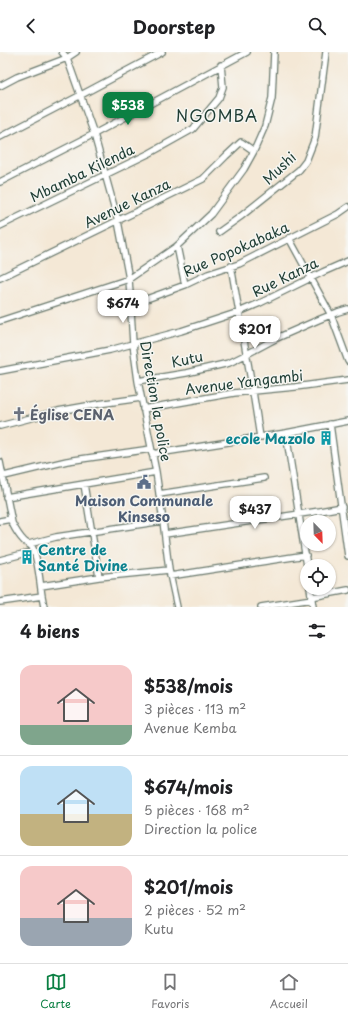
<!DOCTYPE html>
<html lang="fr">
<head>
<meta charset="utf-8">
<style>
	:root { --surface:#fff; --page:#f2f2f2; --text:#202124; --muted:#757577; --line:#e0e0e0; --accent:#0b8043 }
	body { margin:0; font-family:"Playpen Sans",sans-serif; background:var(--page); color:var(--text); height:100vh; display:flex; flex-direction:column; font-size:15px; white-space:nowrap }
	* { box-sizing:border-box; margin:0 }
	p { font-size:13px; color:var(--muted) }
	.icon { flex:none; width:22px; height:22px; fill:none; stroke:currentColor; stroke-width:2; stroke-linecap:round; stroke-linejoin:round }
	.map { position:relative; height:555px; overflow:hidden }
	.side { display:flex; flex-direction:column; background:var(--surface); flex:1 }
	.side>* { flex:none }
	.needle { width:26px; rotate:157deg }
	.buttons { position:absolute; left:300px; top:463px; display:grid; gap:8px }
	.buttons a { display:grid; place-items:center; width:36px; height:36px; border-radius:50%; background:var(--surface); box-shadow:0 1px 3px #0004; font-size:20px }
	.price { position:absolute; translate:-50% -34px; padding:0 9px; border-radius:8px; background:#fff; color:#222; font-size:13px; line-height:26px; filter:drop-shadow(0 1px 2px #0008) }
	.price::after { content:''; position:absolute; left:50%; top:24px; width:12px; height:9px; margin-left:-6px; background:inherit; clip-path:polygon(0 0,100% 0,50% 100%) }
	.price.active { background:var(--accent); color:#fff }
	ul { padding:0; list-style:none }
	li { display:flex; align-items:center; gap:12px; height:100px; padding:0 20px }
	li+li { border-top:1px solid var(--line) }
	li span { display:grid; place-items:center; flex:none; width:112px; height:80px; border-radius:12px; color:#555 }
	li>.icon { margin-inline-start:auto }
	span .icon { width:48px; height:48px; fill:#fffc; stroke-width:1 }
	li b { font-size:17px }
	h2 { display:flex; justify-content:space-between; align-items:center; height:48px; padding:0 20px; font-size:17px }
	header { display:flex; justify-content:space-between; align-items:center; height:52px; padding:0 20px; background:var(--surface); font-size:18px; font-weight:700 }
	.tab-bar { display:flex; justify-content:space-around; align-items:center; height:56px; border-top:1px solid var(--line); background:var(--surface); font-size:11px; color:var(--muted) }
	.tab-bar a { display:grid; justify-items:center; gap:2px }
	.tab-bar .active { color:var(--accent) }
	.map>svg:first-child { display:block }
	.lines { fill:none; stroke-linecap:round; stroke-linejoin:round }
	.minor-casing { stroke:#6a796d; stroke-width:8 }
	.minor { stroke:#fff; stroke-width:5.5 }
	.labels { text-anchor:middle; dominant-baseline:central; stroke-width:3; stroke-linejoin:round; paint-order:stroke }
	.street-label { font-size:14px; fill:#1f3d34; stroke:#f6f6f2 }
	.worship-label { font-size:14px; font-weight:bold; fill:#5b616d; stroke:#f6f6f2; text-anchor:start }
	.culture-label { font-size:14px; font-weight:bold; fill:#0d838f; stroke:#f6f6f2; text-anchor:end }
	.service-label { font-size:14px; font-weight:bold; fill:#4e5e75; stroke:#f6f6f2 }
	.quarter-label { font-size:16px; letter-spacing:1px; fill:#1f3d34; stroke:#f6f6f2 }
</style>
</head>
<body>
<header><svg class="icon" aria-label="back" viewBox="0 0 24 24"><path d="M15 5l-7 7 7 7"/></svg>Doorstep<svg class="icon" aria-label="search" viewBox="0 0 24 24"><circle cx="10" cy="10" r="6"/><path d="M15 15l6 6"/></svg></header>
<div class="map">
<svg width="348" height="555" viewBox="0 0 348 555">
	<rect width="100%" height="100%" fill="#f6f6f2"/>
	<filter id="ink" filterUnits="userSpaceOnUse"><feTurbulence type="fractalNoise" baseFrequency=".025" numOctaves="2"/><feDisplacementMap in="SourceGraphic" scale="8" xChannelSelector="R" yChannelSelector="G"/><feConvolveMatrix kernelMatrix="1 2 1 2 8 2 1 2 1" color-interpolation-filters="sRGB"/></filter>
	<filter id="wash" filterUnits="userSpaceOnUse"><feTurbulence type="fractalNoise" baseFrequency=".012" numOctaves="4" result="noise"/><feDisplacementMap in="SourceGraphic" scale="16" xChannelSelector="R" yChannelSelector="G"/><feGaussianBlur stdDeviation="0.9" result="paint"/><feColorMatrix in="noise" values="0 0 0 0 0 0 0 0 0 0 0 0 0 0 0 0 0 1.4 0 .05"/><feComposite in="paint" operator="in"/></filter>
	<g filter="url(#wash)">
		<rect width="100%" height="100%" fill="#f4e8d6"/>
	</g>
	<g filter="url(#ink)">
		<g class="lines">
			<defs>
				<path id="minor" d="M62,0L67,6L94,82L118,169L129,227L133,292L138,329L156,420L163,469L169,518L177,555
					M0,34L17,25L67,6L76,0
					M0,85L81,43L162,0
					M0,130L94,82L247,0
					M0,174L150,101L193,77L219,46L223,35L221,13
					M219,180L240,165L299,118L306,109L315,86L326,0
					M289,186L331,263L348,309
					M177,194L185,233
					M231,214L253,340L260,385
					M0,226L203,127L226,104L241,90L254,99
					M130,253L185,233L208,222L239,212L338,162L348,155
					M0,269L129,227L177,194L193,179L211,162L244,117L254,99L265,74L272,46L274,0
					M0,319L110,298L181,279L239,260L260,251L323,220L348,209
					M138,329L186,321L229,311L247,302L277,286L318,268L338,260L348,257
					M143,357L234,341L295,335L348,328
					M330,372L348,504
					M0,374L58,359L98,352L141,346
					M286,381L307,514
					M152,402L286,381L348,369
					M0,410L12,471C15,477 19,484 24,489C27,492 30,492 32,495C38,503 40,533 42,544L0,550
					M0,425L67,409L151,397
					M84,432L99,525
					M159,442L264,426
					M6,445L156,420
					M0,469L11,467
					M165,482L320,459L342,455
					M29,492L56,485L163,469
					M0,508L34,499
					M170,524L306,503
					M41,534L99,525L169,518
					M310,536L313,555
					M42,544L44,555
					M311,545L348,538
					M261,555L312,547"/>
			</defs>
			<use href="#minor" class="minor-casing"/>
			<use href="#minor" class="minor"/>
		</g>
	</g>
	<defs>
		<symbol id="church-bare" viewBox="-9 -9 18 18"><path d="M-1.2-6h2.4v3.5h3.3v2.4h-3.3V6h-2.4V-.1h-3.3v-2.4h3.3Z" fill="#6b7280" stroke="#f6f6f2" stroke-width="2.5" paint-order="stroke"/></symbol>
		<symbol id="building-bare" viewBox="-9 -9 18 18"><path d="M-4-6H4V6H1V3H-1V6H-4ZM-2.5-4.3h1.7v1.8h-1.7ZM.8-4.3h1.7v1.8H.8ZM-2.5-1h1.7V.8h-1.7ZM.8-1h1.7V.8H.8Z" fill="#0f9aa8" stroke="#f6f6f2" stroke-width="2.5" paint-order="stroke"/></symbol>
		<symbol id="civic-bare" viewBox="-9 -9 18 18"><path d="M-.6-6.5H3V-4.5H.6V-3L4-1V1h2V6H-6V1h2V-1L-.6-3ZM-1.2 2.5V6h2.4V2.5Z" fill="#5c6f8a" stroke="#f6f6f2" stroke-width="2.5" paint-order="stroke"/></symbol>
	</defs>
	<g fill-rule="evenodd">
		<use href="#church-bare" x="9" y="352" width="20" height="20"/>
		<use href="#building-bare" x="316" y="376" width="20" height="20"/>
		<use href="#civic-bare" x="134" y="420" width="20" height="20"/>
		<use href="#building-bare" x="17" y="495" width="20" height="20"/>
	</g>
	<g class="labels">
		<g class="street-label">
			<text transform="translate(279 116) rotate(-43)">Mushi</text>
			<text transform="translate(82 121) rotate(-26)">Mbamba Kilenda</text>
			<text transform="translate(127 151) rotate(-26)">Avenue Kanza</text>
			<text transform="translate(236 197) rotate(-24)">Rue Popokabaka</text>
			<text transform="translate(285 225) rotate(-26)">Rue Kanza</text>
			<text transform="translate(187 307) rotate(-12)">Kutu</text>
			<text transform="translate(244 330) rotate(-7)">Avenue Yangambi</text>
			<text transform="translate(156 349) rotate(80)">Direction la police</text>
		</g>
		<g class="worship-label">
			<text x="30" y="362">Église CENA</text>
		</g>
		<g class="culture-label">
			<text x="315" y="386">ecole Mazolo</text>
			<text x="38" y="497" text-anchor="start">Centre de<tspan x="38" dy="16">Santé Divine</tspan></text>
		</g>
		<g class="service-label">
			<text x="144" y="448">Maison Communale<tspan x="144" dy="16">Kinseso</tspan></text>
		</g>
		<g class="quarter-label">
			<text x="217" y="63">NGOMBA</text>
		</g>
	</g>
</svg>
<div class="buttons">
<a><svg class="needle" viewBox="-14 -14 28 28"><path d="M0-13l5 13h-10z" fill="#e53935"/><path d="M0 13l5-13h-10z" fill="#757577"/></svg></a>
<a><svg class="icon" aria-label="locate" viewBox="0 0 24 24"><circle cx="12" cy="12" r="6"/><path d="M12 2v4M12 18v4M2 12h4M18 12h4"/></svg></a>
</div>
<b class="price active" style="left:128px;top:74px">$538</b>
<b class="price" style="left:123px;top:272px">$674</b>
<b class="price" style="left:255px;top:298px">$201</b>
<b class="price" style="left:255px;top:478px">$437</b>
</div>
<section class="side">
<h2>4 biens<svg class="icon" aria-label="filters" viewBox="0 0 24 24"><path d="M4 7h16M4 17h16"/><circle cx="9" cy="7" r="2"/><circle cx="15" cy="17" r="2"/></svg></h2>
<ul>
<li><span style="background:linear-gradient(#f6c9c9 75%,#7fa58c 0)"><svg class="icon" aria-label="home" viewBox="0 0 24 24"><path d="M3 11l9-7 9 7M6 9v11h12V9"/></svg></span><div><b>$538/mois</b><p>3 pièces · 113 m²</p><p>Avenue Kemba</p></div></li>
<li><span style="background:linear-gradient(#bfe0f5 60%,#c2b280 0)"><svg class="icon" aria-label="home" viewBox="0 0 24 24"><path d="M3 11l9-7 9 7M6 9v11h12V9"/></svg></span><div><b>$674/mois</b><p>5 pièces · 168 m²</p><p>Direction la police</p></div></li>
<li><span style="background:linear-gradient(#f6c9c9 65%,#9aa5b1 0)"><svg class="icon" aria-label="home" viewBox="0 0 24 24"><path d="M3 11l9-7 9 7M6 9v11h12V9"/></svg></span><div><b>$201/mois</b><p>2 pièces · 52 m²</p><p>Kutu</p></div></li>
</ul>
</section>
<nav class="tab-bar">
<a class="active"><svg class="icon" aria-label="map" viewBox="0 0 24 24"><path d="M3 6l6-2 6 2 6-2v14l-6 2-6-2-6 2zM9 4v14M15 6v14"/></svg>Carte</a>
<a><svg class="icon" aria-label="saved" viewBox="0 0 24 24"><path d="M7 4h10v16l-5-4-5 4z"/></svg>Favoris</a>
<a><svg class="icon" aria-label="home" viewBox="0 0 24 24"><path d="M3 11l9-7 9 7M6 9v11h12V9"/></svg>Accueil</a>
</nav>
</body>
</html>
